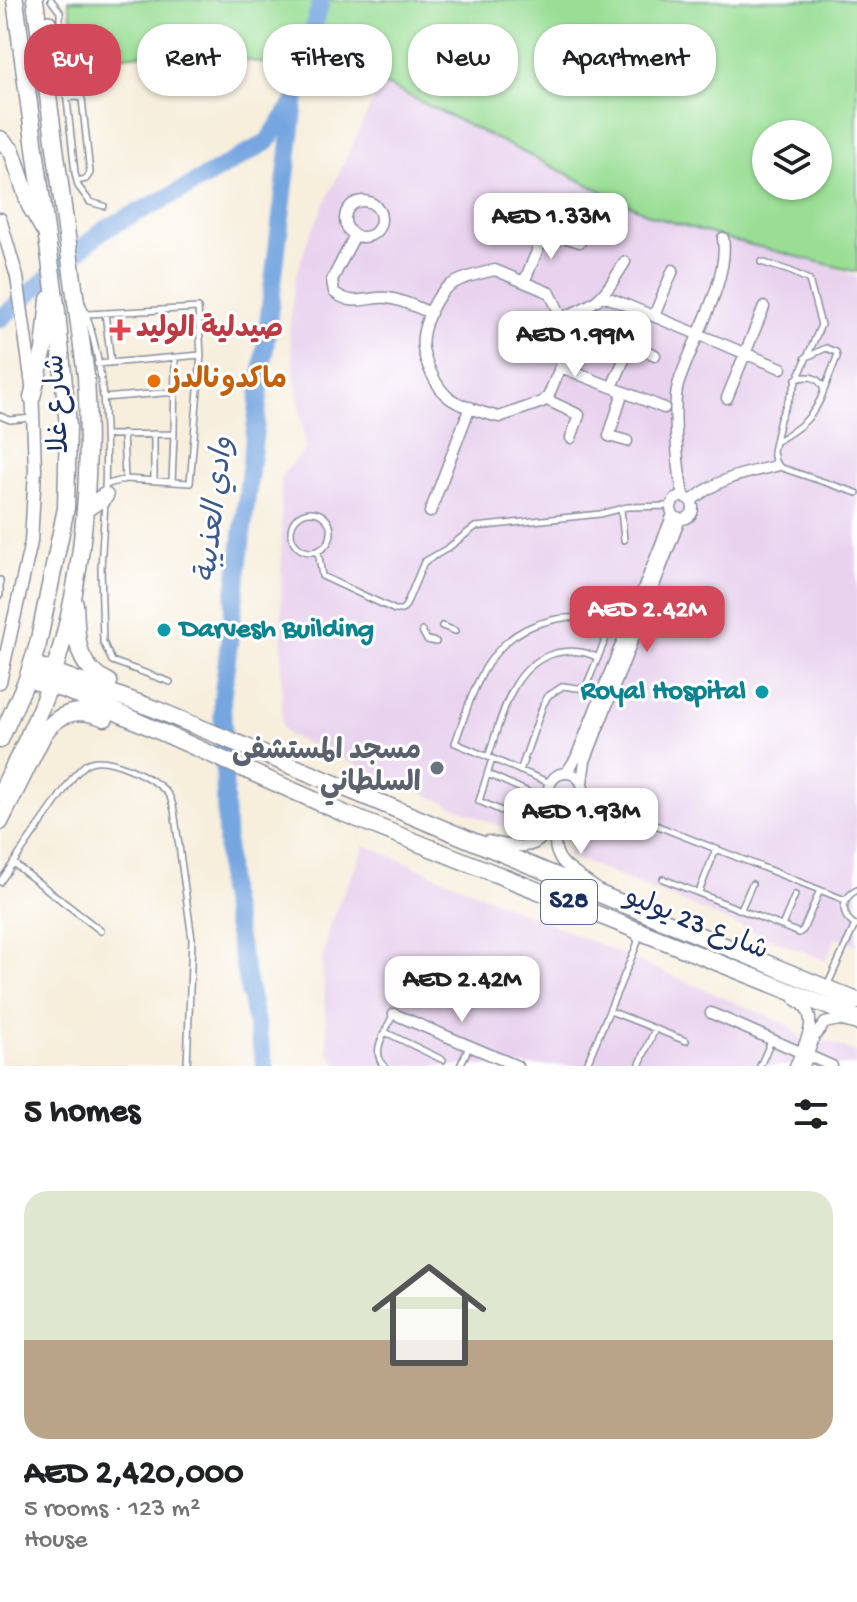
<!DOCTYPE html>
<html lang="en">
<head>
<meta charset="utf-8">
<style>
	:root { --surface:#fff; --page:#f6f6f6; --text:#202124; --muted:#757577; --line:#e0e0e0; --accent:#d1495b }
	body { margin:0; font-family:"Gochi Hand","Playpen Sans Arabic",sans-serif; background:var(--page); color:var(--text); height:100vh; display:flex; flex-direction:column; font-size:30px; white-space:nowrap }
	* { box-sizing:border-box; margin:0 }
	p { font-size:26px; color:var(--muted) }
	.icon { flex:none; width:44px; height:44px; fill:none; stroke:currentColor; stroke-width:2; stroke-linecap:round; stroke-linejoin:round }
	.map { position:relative; height:1066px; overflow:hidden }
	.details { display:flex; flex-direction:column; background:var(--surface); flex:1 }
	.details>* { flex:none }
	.guide { position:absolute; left:24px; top:24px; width:810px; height:72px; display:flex; gap:16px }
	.controls { position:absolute; left:752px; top:120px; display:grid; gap:16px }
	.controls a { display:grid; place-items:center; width:80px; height:80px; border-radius:50%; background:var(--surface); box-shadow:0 2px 6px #0004; font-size:40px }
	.price { position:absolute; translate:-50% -68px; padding:0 18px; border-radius:16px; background:#fff; color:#222; font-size:26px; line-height:52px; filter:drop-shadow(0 2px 4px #0008) }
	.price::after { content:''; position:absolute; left:50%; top:48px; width:24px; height:18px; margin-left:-12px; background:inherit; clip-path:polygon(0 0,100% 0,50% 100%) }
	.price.on { background:var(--accent); color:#fff }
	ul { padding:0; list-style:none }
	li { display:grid; align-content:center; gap:16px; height:424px; padding:0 24px }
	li+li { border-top:2px solid var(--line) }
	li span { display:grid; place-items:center; height:248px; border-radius:24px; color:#555 }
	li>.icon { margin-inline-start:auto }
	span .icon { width:144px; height:144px; fill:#fffc; stroke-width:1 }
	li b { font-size:34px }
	h2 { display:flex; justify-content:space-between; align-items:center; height:96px; padding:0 24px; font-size:34px }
	.pill { padding:0 28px; border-radius:32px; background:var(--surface); box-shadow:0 2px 6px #0004; font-size:28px; line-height:72px }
	.pill.on { background:var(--accent); color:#fff }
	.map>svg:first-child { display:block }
	.built { fill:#e8d2ee }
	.green { fill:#9ade95; stroke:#5a867a; stroke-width:2; fill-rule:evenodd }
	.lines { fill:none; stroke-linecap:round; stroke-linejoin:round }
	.river { stroke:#76a6e0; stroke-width:18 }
	.service-casing { stroke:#898e9d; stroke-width:8 }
	.minor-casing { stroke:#898e9d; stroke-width:13 }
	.tertiary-casing { stroke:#898e9d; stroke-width:15 }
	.primary-casing { stroke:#898e9d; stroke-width:19 }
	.service { stroke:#fff; stroke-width:5 }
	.minor { stroke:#fff; stroke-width:10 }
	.tertiary { stroke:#fff; stroke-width:12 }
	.primary { stroke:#fff; stroke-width:16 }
	.health-dot { fill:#e0444e; stroke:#fff; stroke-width:3 }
	.food-dot { fill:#e8710a; stroke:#fff; stroke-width:3 }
	.culture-dot { fill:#0f9aa8; stroke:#fff; stroke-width:3 }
	.worship-dot { fill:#6b7280; stroke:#fff; stroke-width:3 }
	.labels { text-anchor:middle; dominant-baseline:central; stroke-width:6; stroke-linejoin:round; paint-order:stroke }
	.shield { fill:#fff; stroke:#5f6d8e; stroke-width:2 }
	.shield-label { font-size:26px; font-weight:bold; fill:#1b2f5e }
	.health-label { font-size:28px; font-weight:bold; fill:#be3a42; stroke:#fff; text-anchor:start }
	.food-label { font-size:28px; font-weight:bold; fill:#c56008; stroke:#fff; text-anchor:start }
	.street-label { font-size:28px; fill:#1b2f5e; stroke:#fff }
	.culture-label { font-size:28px; font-weight:bold; fill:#0d838f; stroke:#fff; text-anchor:start }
	.worship-label { font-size:28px; font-weight:bold; fill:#5b616d; stroke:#fff; text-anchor:end }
	.water-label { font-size:30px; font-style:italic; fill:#3b598c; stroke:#fff }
</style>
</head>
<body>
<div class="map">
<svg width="857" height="1066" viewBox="0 0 857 1066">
	<rect width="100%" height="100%" fill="#fff"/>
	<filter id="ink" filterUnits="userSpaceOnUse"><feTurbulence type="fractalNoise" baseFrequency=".0125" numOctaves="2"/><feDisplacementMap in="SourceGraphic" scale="16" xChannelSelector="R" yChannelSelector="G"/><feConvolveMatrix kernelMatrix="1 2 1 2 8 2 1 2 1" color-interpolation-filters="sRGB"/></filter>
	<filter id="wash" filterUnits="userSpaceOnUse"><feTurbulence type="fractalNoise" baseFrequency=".006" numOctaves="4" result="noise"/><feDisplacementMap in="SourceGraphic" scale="32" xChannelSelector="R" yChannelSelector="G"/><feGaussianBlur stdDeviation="1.8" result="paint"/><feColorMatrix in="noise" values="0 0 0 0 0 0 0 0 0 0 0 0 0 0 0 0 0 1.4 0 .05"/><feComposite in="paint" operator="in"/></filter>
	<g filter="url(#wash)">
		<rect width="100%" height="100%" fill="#f7eedc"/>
		<path class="built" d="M390,86L652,216L844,271L857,278V945L836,938L826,961L567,855L575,835L528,815L520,835L288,735L282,726L281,476L305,450L289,330L295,279L307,241L378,90Z
			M365,845L791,1026L796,1035L816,1044L829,1042L857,1053V1066H339L328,1052L322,961L331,920Z"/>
		<path class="green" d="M69,0H857V272L732,240L652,216L389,86L191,50L77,60ZM766,134H818V186H766Z"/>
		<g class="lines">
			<path class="river" d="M0,319L103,230L186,188L267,142L295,102L321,0
				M265,1066L228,891L222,700L295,102"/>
		</g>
	</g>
	<g filter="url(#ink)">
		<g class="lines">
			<defs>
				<path id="service" d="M51,0L60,12V36L75,173L78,186L90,202L104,206
					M44,21L48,18L52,19L59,33
					M67,98L78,97L82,99L90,173L86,179L77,181
					M761,262L790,271L809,280L821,325L780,419L773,451L776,466L857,493
					M83,305C105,364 107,430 105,492
					M105,313L111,363
					M87,314L198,308L201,355L97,364
					M805,358L826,348L836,352L837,357L824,390
					M103,398L175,392
					M0,416L10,420L32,418
					M123,434L125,479
					M154,434V481
					M174,434L175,358
					M107,435L174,434L172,482
					M775,442C799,429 815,417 824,390C819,376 809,375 796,379
					M105,485L125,479L190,483L201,355
					M105,502L101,568L103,642L112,661L170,682
					M621,509L624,540
					M291 532a20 20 0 1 1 40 0a20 20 0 1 1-40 0Z
					M318,551L322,576L395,610H402L406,605L424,562L448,548L475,527L600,514L627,507L671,506
					M0,580V595
					M442,626L455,631
					M422,631L427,640L436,642
					M488,757C502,718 510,665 556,653C570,650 585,651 598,658
					M520,771L543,705L548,696L563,686L585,689L608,633C603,620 591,619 577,618C561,617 550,620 535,625C484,644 472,696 455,743L550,783
					M488,774L528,792L518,818L479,801L492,759
					M582,796L845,900
					M13,863L101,931
					M663,879L799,933L803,930L820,890
					M0,882L74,776C78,772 83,766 88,763C107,754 155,778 167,793C172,798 172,804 174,810L192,939L187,1066
					M699,892L716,849
					M741,909L752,884
					M782,926L795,895
					M857,926C840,917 840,899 857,890
					M828,984L855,925
					M610,1011L686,1041
					M385,1032L443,1060
					M384,1066C370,1051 386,1031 393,1015
					M460,1066L469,1047
					M586,1066L636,947L638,941L634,935
					M639,1066L655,1029
					M760,1066L771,1041"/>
				<path id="minor" d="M345 219a18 18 0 1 1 36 0a18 18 0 1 1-36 0Z
					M355,235L332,280L334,292C354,308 367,296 388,298C403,300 418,308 431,313
					M495,270L550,293L572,339L548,397L542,402L499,417C483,413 461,407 448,397C436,387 425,362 423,348C420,331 433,302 444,290C454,279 481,273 495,270Z
					M524,282L541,242L554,234L580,242
					M604,296L781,368
					M654,316L673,270
					M563,317C602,302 603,297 625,262
					M561,367L664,408
					M612,387L631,344L655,355
					M623,392L609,436L627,441
					M727,398L764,307
					M545,399L579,415L571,438
					M684,496C678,475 672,406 678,385C691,343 730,280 723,238
					M671 508a11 11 0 1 1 22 0a11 11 0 1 1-22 0Z
					M691,501C719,478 742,474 776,466
					M430,512L470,407
					M567,772L576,758L673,514
					M549 790a17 17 0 1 1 34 0a17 17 0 1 1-34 0Z
					M582,782L585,761L680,519
					M569,806C563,815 559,825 556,836C550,863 577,873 596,888
					M488,841C531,851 548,851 552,800
					M711,1013L832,1066
					M394,1014L517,1066
					M795,1066C804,1045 824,1013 795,1000
					M804,1066L814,1037L825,1023L839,1020L857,1025"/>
				<path id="tertiary" d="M0,219L17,277L32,385L35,470L31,542L0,682"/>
				<path id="primary" d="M0,139L12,151L30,206L44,230
					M32,397L44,350L49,299
					M87,508L105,496
					M75,604C77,638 74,666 109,682
					M32,664L155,709L857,1001
					M27,679L65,690L105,707L343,813L857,1018
					M0,740L27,679L38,644L66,508L68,426L57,312L15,0
					M0,794C18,758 37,721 50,683C84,585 92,479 86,376L35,0
					M0,822L44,733C61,710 80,708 105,718"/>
			</defs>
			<use href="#service" class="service-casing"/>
			<use href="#minor" class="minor-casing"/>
			<use href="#tertiary" class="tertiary-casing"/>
			<use href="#primary" class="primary-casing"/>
			<use href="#service" class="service"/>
			<use href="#minor" class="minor"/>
			<use href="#tertiary" class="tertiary"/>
			<use href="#primary" class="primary"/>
		</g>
	</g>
	<path class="health-dot" d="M116 318h8v8h8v8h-8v8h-8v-8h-8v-8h8z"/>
	<circle class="food-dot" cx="154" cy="381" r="8"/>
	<g class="culture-dot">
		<circle cx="164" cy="630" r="8"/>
		<circle cx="762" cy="692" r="8"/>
	</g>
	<circle class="worship-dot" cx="437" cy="768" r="8"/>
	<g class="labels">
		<rect class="shield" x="541" y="880" width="56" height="44" rx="6"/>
		<g class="shield-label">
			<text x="569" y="902">S28</text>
		</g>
		<g class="health-label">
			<text x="136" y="330">صيدلية الوليد</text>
		</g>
		<g class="food-label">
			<text x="170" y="381">ماكدونالدز</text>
		</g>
		<g class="street-label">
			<text transform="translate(59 404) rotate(-93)">شارع غلا</text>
			<text transform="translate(696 925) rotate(22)">شارع 23 يوليو</text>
		</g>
		<g class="culture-label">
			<text x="180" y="630">Darvesh Building</text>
			<text x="746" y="692" text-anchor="end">Royal Hospital</text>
		</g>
		<g class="worship-label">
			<text x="421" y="752">مسجد المستشفى<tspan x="421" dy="32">السلطاني</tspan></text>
		</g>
		<g class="water-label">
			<text transform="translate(217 510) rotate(-83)">وادي العذيبة</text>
		</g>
	</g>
</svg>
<div class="controls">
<a><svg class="icon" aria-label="layers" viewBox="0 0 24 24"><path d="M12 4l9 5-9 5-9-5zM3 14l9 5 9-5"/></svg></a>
</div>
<b class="price" style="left:551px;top:261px">AED 1.33M</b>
<b class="price" style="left:575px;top:379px">AED 1.99M</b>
<b class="price on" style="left:647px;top:654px">AED 2.42M</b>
<b class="price" style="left:581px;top:856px">AED 1.93M</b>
<b class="price" style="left:462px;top:1024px">AED 2.42M</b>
<div class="guide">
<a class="pill on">Buy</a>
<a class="pill">Rent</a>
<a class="pill">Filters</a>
<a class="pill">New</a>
<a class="pill">Apartment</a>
</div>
</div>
<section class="details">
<h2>5 homes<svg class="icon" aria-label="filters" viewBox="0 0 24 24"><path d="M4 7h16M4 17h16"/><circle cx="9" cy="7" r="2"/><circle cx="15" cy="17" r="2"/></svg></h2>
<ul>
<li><span style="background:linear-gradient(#dfe7d0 60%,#b9a48a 0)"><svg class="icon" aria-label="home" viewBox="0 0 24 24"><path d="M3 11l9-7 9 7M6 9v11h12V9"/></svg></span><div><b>AED 2,420,000</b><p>5 rooms · 123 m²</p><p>House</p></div></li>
</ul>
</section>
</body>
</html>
